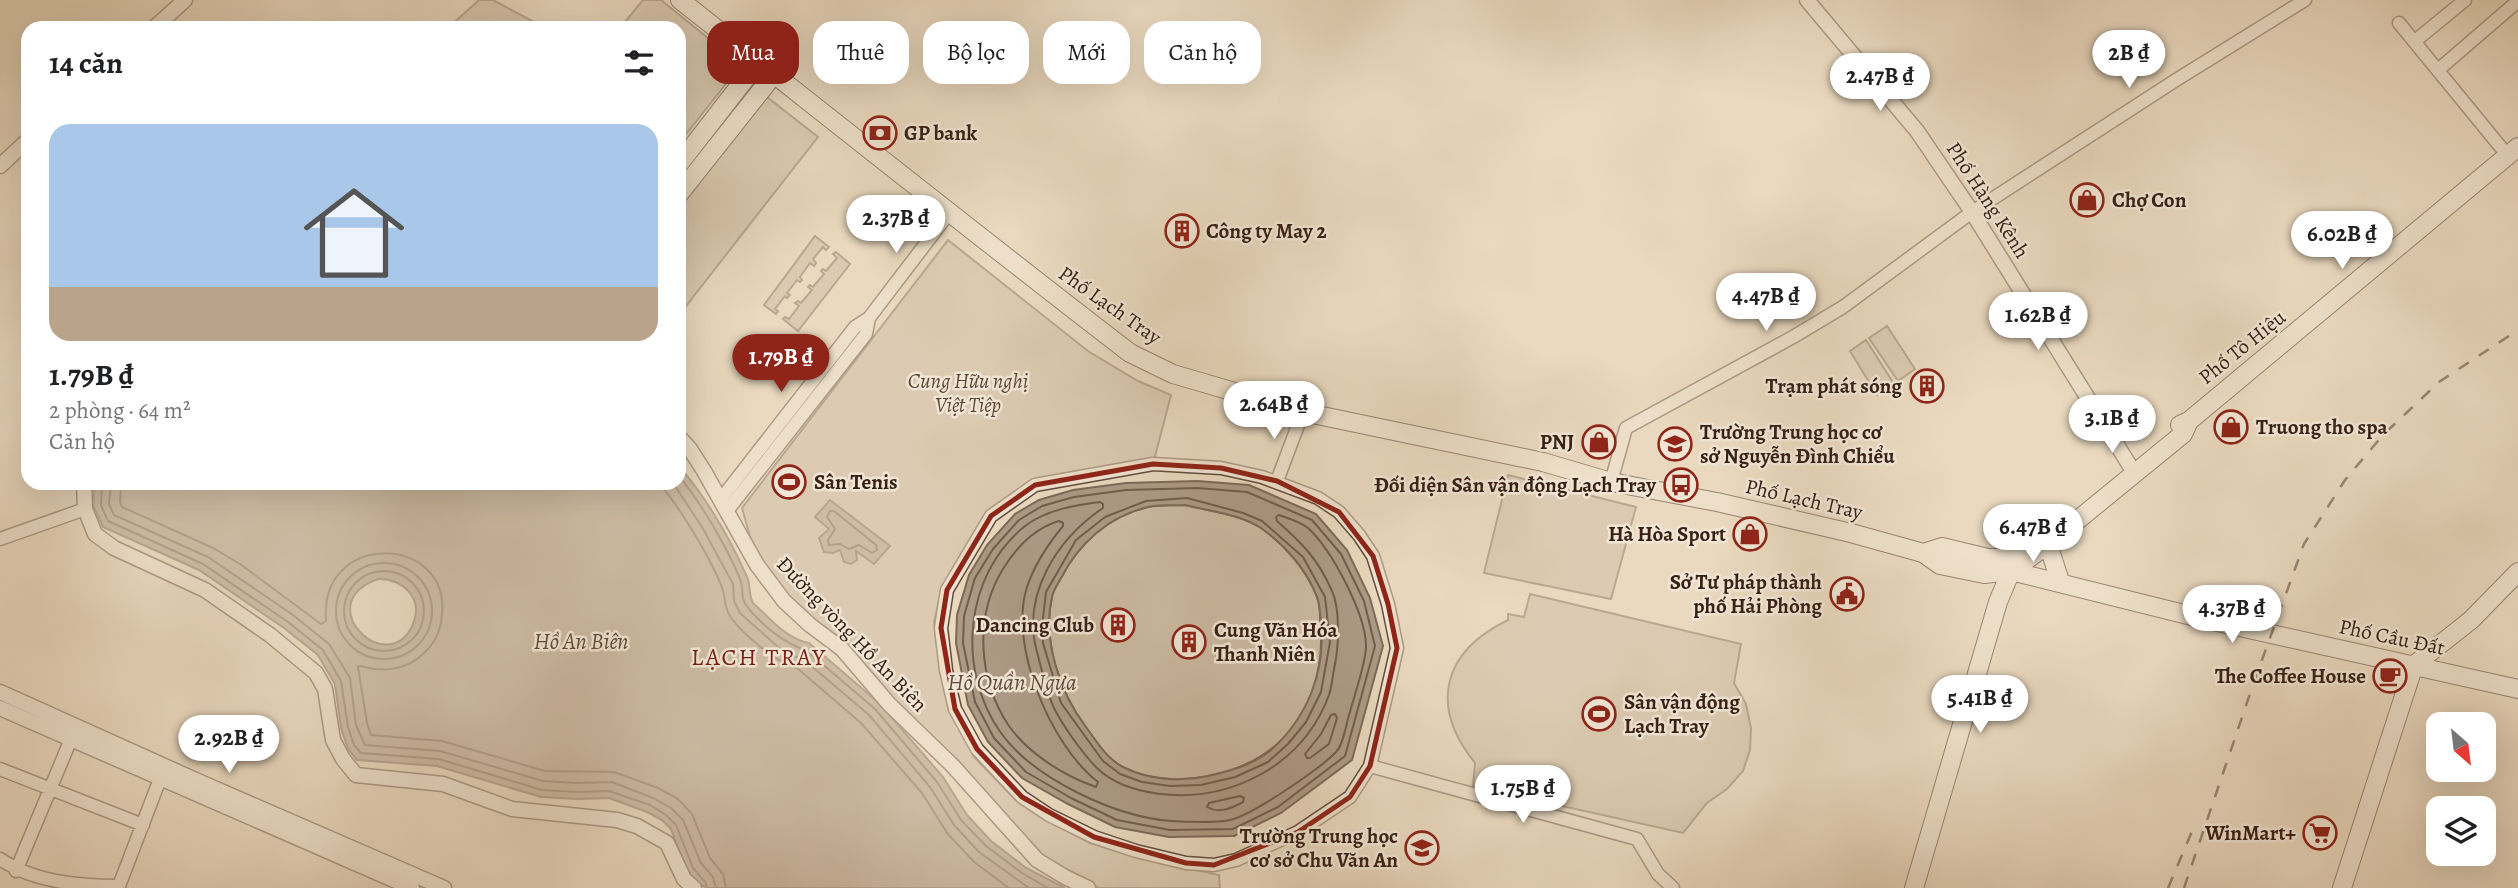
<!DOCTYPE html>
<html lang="vi">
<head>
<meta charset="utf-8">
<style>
	:root { --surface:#fff; --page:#f2f2f2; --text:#202124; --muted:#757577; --accent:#8f2418 }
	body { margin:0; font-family:Alegreya,serif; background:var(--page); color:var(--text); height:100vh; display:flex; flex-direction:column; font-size:26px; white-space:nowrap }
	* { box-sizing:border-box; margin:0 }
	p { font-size:23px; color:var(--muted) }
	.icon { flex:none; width:38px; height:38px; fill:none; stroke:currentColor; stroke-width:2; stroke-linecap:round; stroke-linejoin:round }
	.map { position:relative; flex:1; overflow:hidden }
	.details { position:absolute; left:21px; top:21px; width:665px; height:469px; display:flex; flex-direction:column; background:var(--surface); border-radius:21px; box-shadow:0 7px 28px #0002 }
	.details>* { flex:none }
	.guide { position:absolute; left:707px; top:21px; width:665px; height:63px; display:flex; gap:14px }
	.needle { width:46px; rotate:152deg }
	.controls { position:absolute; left:2426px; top:712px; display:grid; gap:14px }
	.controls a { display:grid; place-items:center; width:70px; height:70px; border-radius:14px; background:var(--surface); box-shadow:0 7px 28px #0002; font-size:35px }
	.price { position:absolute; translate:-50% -60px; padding:0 16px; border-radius:24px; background:#fff; color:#222; font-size:23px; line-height:46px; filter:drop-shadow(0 2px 4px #0008) }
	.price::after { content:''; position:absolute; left:50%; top:42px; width:21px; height:16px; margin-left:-10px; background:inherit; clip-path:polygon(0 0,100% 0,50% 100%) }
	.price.current { background:var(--accent); color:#fff }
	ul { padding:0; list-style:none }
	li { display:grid; align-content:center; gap:14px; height:371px; padding:0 28px }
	li span { display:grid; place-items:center; height:217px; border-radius:21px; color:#555 }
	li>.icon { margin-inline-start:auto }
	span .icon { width:126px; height:126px; fill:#fffc; stroke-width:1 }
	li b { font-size:30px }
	h2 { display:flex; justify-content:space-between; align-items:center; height:84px; padding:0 28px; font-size:30px }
	.tag { padding:0 24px; border-radius:21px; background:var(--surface); box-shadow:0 7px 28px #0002; font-size:24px; line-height:63px }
	.tag.current { background:var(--accent); color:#fff }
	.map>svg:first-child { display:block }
	.green { fill:#ccbaa2; stroke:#826d5c; stroke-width:2 }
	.water { fill:#ad9a85; stroke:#7e6958; stroke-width:2; fill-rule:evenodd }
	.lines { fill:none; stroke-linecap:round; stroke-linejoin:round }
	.shore { stroke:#725d4d; stroke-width:2 }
	.minor-casing { stroke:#644e40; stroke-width:15 }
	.tertiary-casing { stroke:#644e40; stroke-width:17 }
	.secondary-casing { stroke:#382015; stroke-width:20 }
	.minor { stroke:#f1e6d5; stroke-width:12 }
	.tertiary { stroke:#f1e6d5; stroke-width:14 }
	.secondary { stroke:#f1e6d5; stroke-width:18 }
	.rail { stroke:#382015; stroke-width:2.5; stroke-dasharray:12 12; stroke-linecap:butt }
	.marked { fill:none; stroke:#8f2418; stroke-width:5; stroke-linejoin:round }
	.labels { text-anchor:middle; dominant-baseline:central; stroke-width:5; stroke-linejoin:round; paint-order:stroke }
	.poi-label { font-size:21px; font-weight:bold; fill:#382015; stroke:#f1e6d5; text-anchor:end }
	.street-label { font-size:21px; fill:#382015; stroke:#f1e6d5 }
	.park-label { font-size:21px; font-style:italic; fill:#5d4638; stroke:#f1e6d5 }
	.water-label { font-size:23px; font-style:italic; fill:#614b3c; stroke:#f1e6d5 }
	.quarter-label { font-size:24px; letter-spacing:2px; fill:#7a1f14; stroke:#f1e6d5 }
</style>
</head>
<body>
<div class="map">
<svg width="2518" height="888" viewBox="0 0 2518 888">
	<rect width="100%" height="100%" fill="#ead9bf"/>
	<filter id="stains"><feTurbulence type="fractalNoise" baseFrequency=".00286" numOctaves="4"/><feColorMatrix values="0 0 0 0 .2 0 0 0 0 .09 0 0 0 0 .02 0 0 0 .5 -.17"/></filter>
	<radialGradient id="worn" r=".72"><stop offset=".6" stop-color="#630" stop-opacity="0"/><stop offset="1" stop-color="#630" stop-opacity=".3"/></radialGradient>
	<path class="green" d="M479,0H493L545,28H448Z
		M643,0H661L735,60L737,70L679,143V28H620Z
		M767,97L818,137L679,315V208Z
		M815,236L829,247L826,250L823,247L813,259L816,263L814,266L810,263L800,277L802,280L800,282L797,280L787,293L790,295L787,298L785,296L775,309L778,311L776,314L764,305Z
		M948,240L1088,351L1138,381L1171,395L1153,464L1035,479L990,515L942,588L934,622L939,663L948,703L974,757L1011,795L1046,820L1090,843L1132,856L1219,875L1220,888H1099L1037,860L771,582L755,554L742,508Z
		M836,252L850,264L798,331L783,319L785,317L789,319L799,306L795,303L798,301L801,303L812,290L808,287L810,285L813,287L824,274L821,271L823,269L826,271L837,258L833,254Z
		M1887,326L1915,369L1898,381L1869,338Z
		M1866,340L1894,384L1877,395L1850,351Z
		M1508,475L1636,507L1611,599L1484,573Z
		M1185,505C1209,511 1240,514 1261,528C1285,545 1307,570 1317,597C1320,603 1320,611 1320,618C1324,656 1317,697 1293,727C1272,754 1245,768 1213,775C1185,781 1152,782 1125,768C1107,760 1097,742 1085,726C1060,693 1042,640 1052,597C1053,590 1058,584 1061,578C1079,543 1109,516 1148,507C1160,504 1173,506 1185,505Z
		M1530,594L1741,644L1734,683L1746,704L1751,728L1750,750L1743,771L1727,789L1707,803L1683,833L1473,786L1475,763C1429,706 1442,652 1508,620V614L1524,617Z"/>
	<path class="water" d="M679,466C706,498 730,538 747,577C751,585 748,594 753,603C770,618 786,639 809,643L880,704L943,777L967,815L991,841L1026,868L1065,888H708L698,884L687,872L671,829L662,820L647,812L609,798L577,799L541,797L437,766L357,760L348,749L341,728L335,684L318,655L284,628L199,570L103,527L93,505L95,483H679ZM378,579C402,578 424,598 413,624C389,681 308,604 378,579Z
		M1197,481L1249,485L1316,514L1347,550L1370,598L1383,646L1352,760L1281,813L1234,836L1169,837L1115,827L1068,804L1022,778L988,742L968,705L956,643L957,615L969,575L987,545L1015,514L1039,500L1073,490L1126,483ZM1185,505C1209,511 1240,514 1261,528C1285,545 1307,570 1317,597C1320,604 1320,615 1321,623C1326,671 1307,718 1271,750C1253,765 1230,771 1208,776C1181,782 1150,780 1125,768C1107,760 1097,742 1086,727C1060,693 1042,640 1052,597C1053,590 1058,584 1061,578C1079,543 1109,516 1148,507C1160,504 1173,506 1185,505Z
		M830,500L890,546L874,564L856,551L857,560L851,564L844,562L840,550L833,553L824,552L819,538L829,529L815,517Z"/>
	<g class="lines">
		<path class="shore" d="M679,476C701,503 727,547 740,579C744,588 740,597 746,605C759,623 786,645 806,650L875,709L937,782L961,820L986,846L1022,873L1048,888
			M102,483L101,505L108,521L203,564L288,622L323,650L341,681L348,727L354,745L361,753L439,759L542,790L577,792L609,791L650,805L666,815L676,825L693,868L705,882L707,888
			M111,483L109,504L114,515L208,557L293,615L329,644L350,678L356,725L365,745L440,751L543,781L577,783L612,782L653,798L671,808L683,820L701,863L713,877L716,888
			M121,483L120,502L122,507L213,548L240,564L321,624L326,621C319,529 450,535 442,614C441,629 436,642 425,652C408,670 384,673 361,666L358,667L367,723L371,735L442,741L545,771L614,772L658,788L678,799L692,814L710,858L723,874L726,888
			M659,483C680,508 709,555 721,585C726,595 723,605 730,616C742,634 776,662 797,668L861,723L922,793L947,833L974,862L1009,888
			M673,483L702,527L733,584L734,601L740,613L778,647L792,656L802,658L869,715L930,787L954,825L979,852L1029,888
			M1197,488L1247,492L1312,520L1341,554L1364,601L1375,646L1345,756L1278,807L1233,829L1170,830L1117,820L1071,798L1026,772L994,738L975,702L963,643L964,616L975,578L993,549L1019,520L1042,506L1074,497L1126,490Z
			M1187,498L1243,513L1262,521L1303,557L1325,597L1330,642L1321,692L1306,722L1288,744L1268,762L1235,777L1201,785L1170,786L1142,782L1120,774L1103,761L1061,703L1043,643V618L1046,592L1076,540L1105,517L1146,501Z
			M1100,502L1103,504V508C1057,539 1021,595 1037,652C1042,670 1046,691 1054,708C1063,726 1083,754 1097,768C1114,785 1137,791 1160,794C1232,802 1303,765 1329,695C1332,685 1333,674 1335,664C1339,644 1340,609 1332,591C1318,559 1302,543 1277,521L1276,517L1279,515C1288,518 1301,522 1308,528C1332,550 1365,613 1366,645C1367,660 1354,696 1350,712C1346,723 1344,744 1336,752C1321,768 1251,816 1230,820C1217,823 1185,822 1171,821C1116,817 1034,779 1001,733C956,670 964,575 1025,526C1046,510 1075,505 1100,502Z
			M830,511H834L876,545L877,550L872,553L859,545L849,549L840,544L829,545L828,540L835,529L827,517Z
			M1059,521L1063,523V526C1049,543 1034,566 1027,587C1008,645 1051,746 1098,782L1096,787C1064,776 1029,754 1009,726C978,680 974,616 1003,569C1016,548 1035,528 1059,521Z
			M336 611a48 48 0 1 1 96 0a48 48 0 1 1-96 0Z
			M344 611a40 40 0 1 1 80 0a40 40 0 1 1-80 0Z
			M1335,714L1337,718L1329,744L1310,758H1307L1305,754L1321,734L1331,715Z
			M1240,796L1244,798L1243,802C1232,808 1219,814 1207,807L1209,803Z"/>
		<defs>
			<path id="minor" d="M2399,23L2508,156
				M2415,41L2465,0
				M2438,70L2518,1
				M1153,464L1221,468L1262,477L1318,498L1339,512L1359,535L1373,556L1388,604L1397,648L1370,766L1350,797L1298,832L1236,860L1214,865L1186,863L1136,851L1094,837L1049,815L1022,797L977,749L955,709L946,670L941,628L947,590L991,516L1035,485Z
				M1277,481L1303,412
				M1611,482L1626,428L1793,337L1843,307L1972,212L2176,80L2305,0
				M721,499L855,327L869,318L949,213
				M727,511L866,334L869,318
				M0,539L85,509
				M1370,766L1637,839L1658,874L1673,888
				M0,769L143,825
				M0,859C33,882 79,886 119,886L160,779
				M16,871L71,739"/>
			<path id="tertiary" d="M1807,0L1917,131L1972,212L2135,474
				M154,28L185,0
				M0,166L28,140
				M679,437L690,449L704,471L757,565L784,601L810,625L842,649L889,704L953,766L1037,860L1065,877L1088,888
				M84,483L85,509L95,534L114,548L205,590L270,635L316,673L325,689L333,740L343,759L356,775L443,784L512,809L617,820L637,826L667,843L684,879L694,888
				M0,692L200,782L444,888
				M0,708L412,888"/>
			<path id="secondary" d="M680,0C830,118 979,237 1130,353L1173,374L1303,412L1543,462L1611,482L1717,502L1851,533L1923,553L1940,565L1984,574L2011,571L2047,545L2183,434L2189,421
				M679,164L759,61
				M679,194L775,73
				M2180,425L2189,421L2518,147
				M2045,535L2060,581
				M1923,553L1942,547L1988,558L2011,571L2204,619L2518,689
				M1988,558H2006L2028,548
				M2414,665L2471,620L2518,572
				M1914,888L1998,602L2011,571
				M2342,888L2414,665"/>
		</defs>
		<use href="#minor" class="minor-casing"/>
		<use href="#tertiary" class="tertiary-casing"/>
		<use href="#secondary" class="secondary-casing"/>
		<use href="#minor" class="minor"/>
		<use href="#tertiary" class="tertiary"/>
		<use href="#secondary" class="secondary"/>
		<path class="rail" d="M2168,888L2193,829
			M2184,888L2254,682L2304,544L2345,480L2383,435L2439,382L2518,330"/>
	</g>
	<path d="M0 0H2518V888H0ZM1153,464L1221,468L1277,481L1339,512L1373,556L1388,604L1397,648L1370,766L1350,797L1298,832L1214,865L1186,863L1094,837L1022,797L977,749L955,709L941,628L947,590L991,516L1035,485Z" fill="#ead9bf" fill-opacity=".55" fill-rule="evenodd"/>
	<path class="marked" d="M1153,464L1221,468L1277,481L1339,512L1373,556L1388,604L1397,648L1370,766L1350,797L1298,832L1214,865L1186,863L1094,837L1022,797L977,749L955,709L941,628L947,590L991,516L1035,485Z"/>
	<defs>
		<symbol id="bank-ring" viewBox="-11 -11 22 22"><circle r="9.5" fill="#f1e6d5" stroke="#8f2418" stroke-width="1.5"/><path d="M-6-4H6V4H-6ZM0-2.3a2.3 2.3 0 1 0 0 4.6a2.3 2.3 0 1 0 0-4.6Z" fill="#8f2418"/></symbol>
		<symbol id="shop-ring" viewBox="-11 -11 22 22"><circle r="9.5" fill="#f1e6d5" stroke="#8f2418" stroke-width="1.5"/><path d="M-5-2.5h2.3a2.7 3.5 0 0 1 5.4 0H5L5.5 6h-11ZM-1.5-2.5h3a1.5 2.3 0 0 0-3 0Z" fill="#8f2418"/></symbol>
		<symbol id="building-ring" viewBox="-11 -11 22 22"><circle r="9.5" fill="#f1e6d5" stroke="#8f2418" stroke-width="1.5"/><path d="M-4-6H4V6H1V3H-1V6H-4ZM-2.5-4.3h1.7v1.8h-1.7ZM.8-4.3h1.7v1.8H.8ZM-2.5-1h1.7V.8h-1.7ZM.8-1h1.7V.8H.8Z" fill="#8f2418"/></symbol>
		<symbol id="school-ring" viewBox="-11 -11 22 22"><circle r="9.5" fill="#f1e6d5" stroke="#8f2418" stroke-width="1.5"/><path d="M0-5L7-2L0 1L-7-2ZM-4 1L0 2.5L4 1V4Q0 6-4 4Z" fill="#8f2418"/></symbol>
		<symbol id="stadium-ring" viewBox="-11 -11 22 22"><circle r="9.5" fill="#f1e6d5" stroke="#8f2418" stroke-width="1.5"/><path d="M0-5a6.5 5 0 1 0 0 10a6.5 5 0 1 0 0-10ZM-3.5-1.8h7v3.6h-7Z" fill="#8f2418"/></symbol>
		<symbol id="bus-ring" viewBox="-11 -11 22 22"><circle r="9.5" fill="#f1e6d5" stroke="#8f2418" stroke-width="1.5"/><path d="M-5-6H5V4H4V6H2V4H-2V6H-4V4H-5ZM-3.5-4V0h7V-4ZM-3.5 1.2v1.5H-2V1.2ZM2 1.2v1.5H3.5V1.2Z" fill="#8f2418"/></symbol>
		<symbol id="civic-ring" viewBox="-11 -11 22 22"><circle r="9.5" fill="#f1e6d5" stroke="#8f2418" stroke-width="1.5"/><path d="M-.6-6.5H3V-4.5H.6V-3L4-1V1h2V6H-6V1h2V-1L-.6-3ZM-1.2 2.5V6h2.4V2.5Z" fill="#8f2418"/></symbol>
		<symbol id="cafe-ring" viewBox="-11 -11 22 22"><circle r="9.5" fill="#f1e6d5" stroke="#8f2418" stroke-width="1.5"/><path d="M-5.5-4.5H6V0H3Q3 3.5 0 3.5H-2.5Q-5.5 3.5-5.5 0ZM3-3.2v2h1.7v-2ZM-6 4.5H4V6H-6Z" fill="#8f2418"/></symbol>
		<symbol id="supermarket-ring" viewBox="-11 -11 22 22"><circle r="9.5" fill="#f1e6d5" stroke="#8f2418" stroke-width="1.5"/><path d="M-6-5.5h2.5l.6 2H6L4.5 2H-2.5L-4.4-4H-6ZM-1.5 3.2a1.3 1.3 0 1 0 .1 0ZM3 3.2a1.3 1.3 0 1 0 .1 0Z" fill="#8f2418"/></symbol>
	</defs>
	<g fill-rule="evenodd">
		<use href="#bank-ring" x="861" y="114" width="38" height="38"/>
		<use href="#shop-ring" x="2068" y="181" width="38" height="38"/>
		<use href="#building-ring" x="1163" y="212" width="38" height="38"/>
		<use href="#building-ring" x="1908" y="367" width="38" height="38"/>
		<use href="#shop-ring" x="2212" y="408" width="38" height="38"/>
		<use href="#shop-ring" x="1580" y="423" width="38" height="38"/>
		<use href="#school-ring" x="1656" y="425" width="38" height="38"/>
		<use href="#stadium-ring" x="770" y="463" width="38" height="38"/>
		<use href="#bus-ring" x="1662" y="466" width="38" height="38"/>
		<use href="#shop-ring" x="1731" y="515" width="38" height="38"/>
		<use href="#civic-ring" x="1828" y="575" width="38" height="38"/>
		<use href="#building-ring" x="1099" y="606" width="38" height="38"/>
		<use href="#building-ring" x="1170" y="623" width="38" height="38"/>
		<use href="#cafe-ring" x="2371" y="657" width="38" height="38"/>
		<use href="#stadium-ring" x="1580" y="695" width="38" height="38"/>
		<use href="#supermarket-ring" x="2301" y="814" width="38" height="38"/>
		<use href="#school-ring" x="1403" y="829" width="38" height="38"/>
	</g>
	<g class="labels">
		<g class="poi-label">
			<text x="904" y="133" text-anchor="start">GP bank</text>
			<text x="2112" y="200" text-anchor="start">Chợ Con</text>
			<text x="1206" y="231" text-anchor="start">Công ty May 2</text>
			<text x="1902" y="386">Trạm phát sóng</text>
			<text x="2256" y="427" text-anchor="start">Truong tho spa</text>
			<text x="1700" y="432" text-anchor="start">Trường Trung học cơ<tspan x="1700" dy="24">sở Nguyễn Đình Chiểu</tspan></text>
			<text x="1574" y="442">PNJ</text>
			<text x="814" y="482" text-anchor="start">Sân Tenis</text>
			<text x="1656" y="485">Đối diện Sân vận động Lạch Tray</text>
			<text x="1726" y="534">Hà Hòa Sport</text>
			<text x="1822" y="582">Sở Tư pháp thành<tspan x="1822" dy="24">phố Hải Phòng</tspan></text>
			<text x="1094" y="625">Dancing Club</text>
			<text x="1214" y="630" text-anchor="start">Cung Văn Hóa<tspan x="1214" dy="24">Thanh Niên</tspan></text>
			<text x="2366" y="676">The Coffee House</text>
			<text x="1624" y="702" text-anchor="start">Sân vận động<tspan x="1624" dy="24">Lạch Tray</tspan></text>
			<text x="2296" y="833">WinMart+</text>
			<text x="1398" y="836">Trường Trung học<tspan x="1398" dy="24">cơ sở Chu Văn An</tspan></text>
		</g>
		<g class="street-label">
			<text transform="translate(1988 200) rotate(57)">Phố Hàng Kênh</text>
			<text transform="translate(1110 305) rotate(35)">Phố Lạch Tray</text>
			<text transform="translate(2242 347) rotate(-39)">Phố Tô Hiệu</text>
			<text transform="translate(1804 499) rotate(13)">Phố Lạch Tray</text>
			<text transform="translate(852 634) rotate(46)">Đường vòng Hồ An Biên</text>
			<text transform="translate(2392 637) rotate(12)">Phố Cầu Đất</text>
		</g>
		<g class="park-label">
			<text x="968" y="381">Cung Hữu nghị<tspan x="968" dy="24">Việt Tiệp</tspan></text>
		</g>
		<g class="water-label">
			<text x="581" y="641">Hồ An Biên</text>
			<text x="1012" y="682">Hồ Quần Ngựa</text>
		</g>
		<g class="quarter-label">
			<text x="759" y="657">LẠCH TRAY</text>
		</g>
	</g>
	<rect width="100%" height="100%" filter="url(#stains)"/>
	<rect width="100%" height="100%" fill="url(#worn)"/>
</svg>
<div class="controls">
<a><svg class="needle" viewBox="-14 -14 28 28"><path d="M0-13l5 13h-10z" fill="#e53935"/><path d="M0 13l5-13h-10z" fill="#757577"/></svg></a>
<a><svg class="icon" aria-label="layers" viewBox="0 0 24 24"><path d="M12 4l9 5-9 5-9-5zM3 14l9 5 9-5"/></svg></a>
</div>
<b class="price" style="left:2129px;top:90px">2B ₫</b>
<b class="price" style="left:1880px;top:113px">2.47B ₫</b>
<b class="price" style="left:896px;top:255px">2.37B ₫</b>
<b class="price" style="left:2342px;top:271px">6.02B ₫</b>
<b class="price" style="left:1766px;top:333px">4.47B ₫</b>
<b class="price" style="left:2038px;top:352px">1.62B ₫</b>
<b class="price current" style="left:781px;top:394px">1.79B ₫</b>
<b class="price" style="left:1274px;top:441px">2.64B ₫</b>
<b class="price" style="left:2112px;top:455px">3.1B ₫</b>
<b class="price" style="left:2033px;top:564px">6.47B ₫</b>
<b class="price" style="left:2232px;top:645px">4.37B ₫</b>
<b class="price" style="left:1980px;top:735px">5.41B ₫</b>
<b class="price" style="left:229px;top:775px">2.92B ₫</b>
<b class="price" style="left:1523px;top:825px">1.75B ₫</b>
<div class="guide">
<a class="tag current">Mua</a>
<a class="tag">Thuê</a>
<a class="tag">Bộ lọc</a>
<a class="tag">Mới</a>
<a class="tag">Căn hộ</a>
</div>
<section class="details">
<h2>14 căn<svg class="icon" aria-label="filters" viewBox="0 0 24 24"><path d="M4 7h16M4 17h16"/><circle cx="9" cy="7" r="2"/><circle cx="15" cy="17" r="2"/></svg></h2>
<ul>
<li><span style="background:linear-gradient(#a9c7e8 75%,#b9a48a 0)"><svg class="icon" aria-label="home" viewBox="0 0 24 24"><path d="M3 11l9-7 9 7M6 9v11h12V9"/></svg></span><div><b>1.79B ₫</b><p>2 phòng · 64 m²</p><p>Căn hộ</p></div></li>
</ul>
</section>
</div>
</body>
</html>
